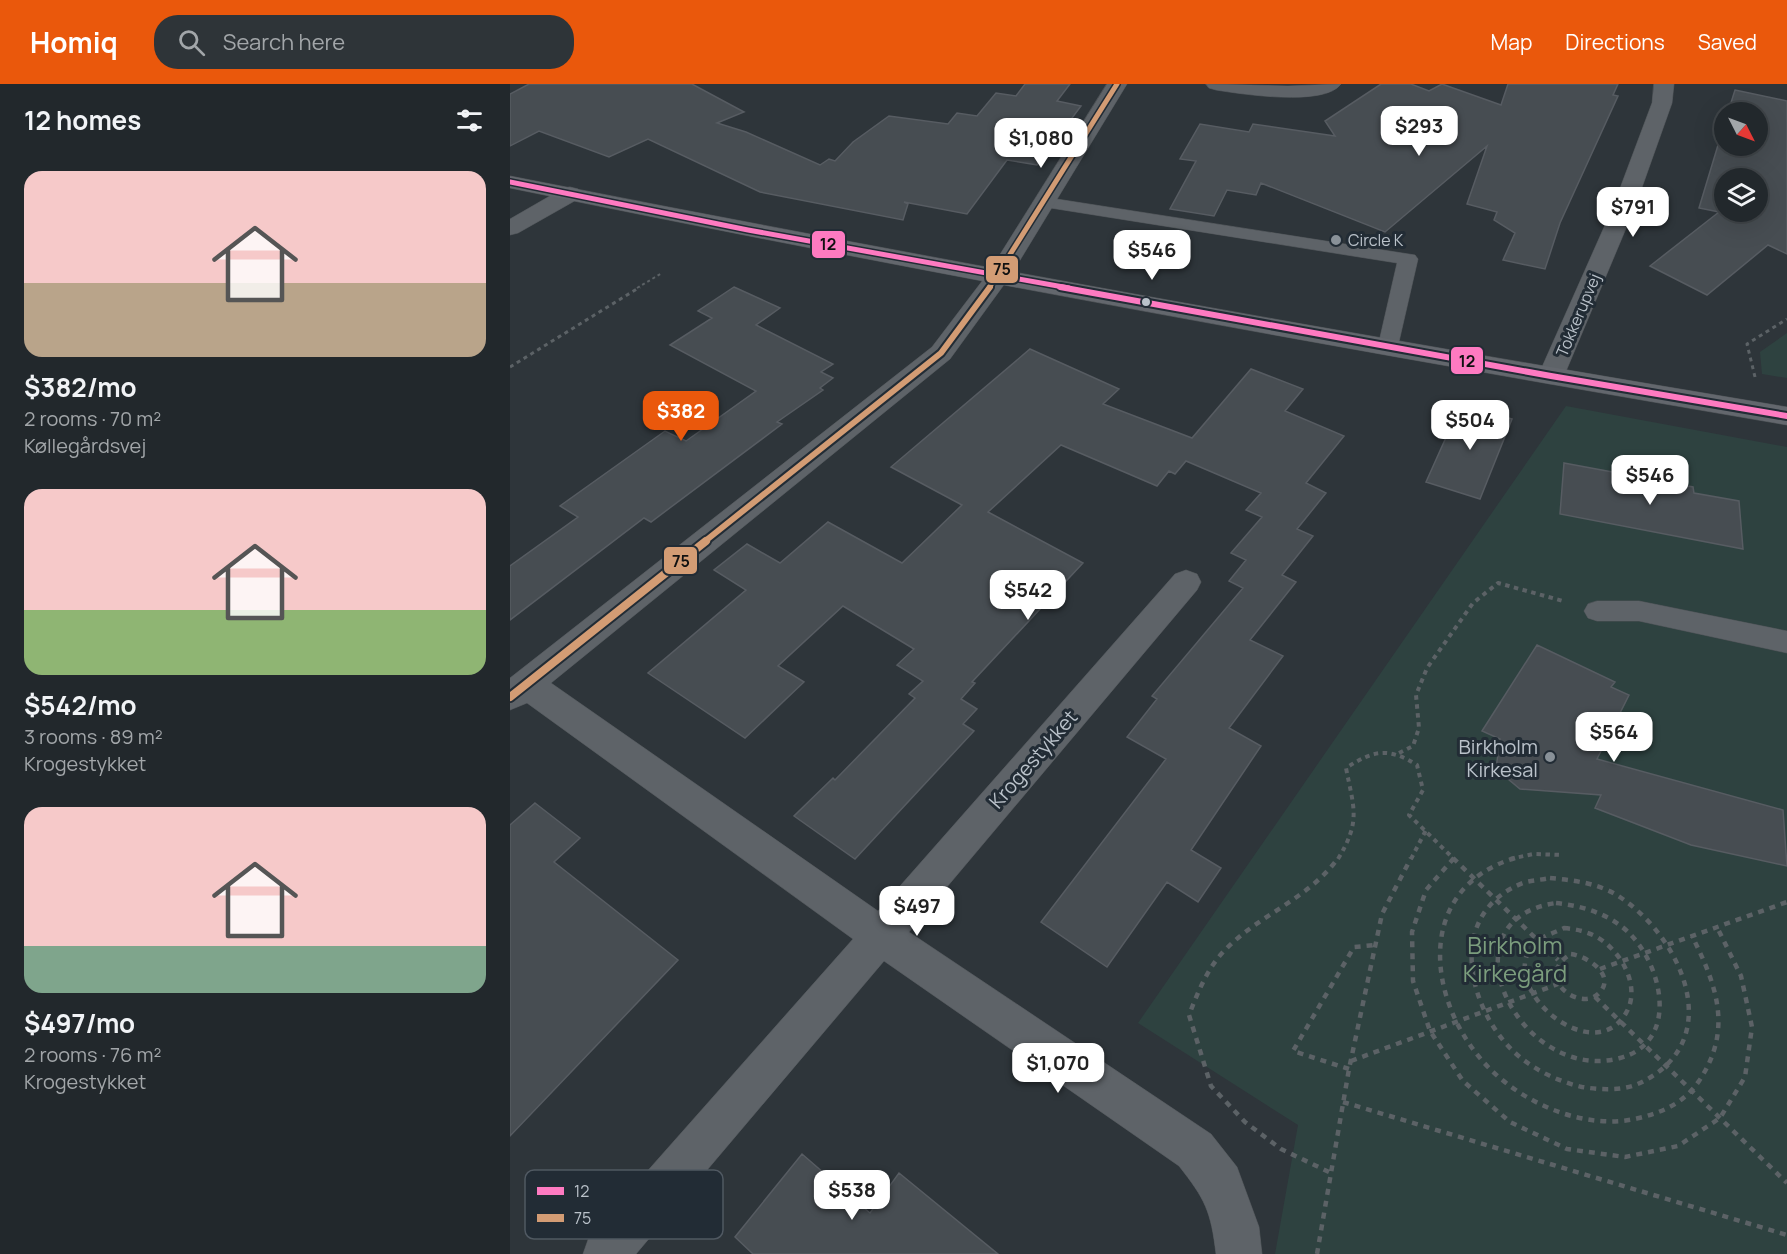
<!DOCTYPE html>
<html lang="en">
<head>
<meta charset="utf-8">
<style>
	:root { --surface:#22282c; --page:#2e3438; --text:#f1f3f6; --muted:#a2a6a9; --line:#3f4448; --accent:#ea580c }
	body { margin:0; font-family:Manrope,sans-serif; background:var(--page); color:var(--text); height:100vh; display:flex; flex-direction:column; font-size:22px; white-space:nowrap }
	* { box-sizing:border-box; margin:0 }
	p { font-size:20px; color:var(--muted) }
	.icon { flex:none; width:33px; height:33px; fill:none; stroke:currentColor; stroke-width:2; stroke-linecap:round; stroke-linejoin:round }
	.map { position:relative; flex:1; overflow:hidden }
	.panel { display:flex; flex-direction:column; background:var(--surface); width:510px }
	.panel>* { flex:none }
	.needle { width:39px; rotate:132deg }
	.fabs { position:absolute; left:1204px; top:18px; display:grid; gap:12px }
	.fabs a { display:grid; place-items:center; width:54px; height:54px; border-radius:50%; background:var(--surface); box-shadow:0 6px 24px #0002,0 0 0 2px var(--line); font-size:30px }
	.price { position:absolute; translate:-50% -51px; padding:0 14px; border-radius:12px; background:#fff; color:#222; font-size:20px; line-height:39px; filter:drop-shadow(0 2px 3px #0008) }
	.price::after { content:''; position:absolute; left:50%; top:36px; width:18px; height:14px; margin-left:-9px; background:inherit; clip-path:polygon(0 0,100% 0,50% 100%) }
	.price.selected { background:var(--accent); color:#fff }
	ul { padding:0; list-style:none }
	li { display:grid; align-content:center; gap:12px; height:318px; padding:0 24px }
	li span { display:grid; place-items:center; height:186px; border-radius:18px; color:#555 }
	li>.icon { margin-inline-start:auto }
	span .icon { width:108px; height:108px; fill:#fffc; stroke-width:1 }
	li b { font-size:26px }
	h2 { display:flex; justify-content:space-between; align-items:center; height:72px; padding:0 24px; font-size:26px }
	header { display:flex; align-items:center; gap:36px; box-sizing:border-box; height:84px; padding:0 30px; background:var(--accent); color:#fff }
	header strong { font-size:28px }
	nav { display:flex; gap:33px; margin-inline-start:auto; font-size:21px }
	.search { width:420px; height:54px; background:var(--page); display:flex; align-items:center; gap:15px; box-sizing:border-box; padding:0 21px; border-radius:24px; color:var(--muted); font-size:22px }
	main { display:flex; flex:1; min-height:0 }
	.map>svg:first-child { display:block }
	.green { fill:#2e4240 }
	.building { fill:#474d52; stroke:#575c62; stroke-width:1.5; fill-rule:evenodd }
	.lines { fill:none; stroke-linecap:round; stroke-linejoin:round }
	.lane-casing { stroke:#4c5155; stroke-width:1 }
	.street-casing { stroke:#4c5155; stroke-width:1 }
	.secondary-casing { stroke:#4c5155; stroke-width:1 }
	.path-far3 { stroke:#5c6266; stroke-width:2; stroke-dasharray:3 3; stroke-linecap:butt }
	.path-far2 { stroke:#5c6266; stroke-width:3; stroke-dasharray:4 4; stroke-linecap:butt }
	.path-far1 { stroke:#5c6266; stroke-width:4; stroke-dasharray:4.5 4.5; stroke-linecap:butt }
	.path { stroke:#5c6266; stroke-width:4.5; stroke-dasharray:6 6; stroke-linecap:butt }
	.lane { fill:#5e6368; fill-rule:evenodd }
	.street { fill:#5e6368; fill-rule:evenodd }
	.secondary { fill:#63676d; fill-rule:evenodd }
	.bus-1-far1-casing { stroke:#222c35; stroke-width:8 }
	.bus-1-casing { stroke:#222c35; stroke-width:10 }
	.bus-2-far2-casing { stroke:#222c35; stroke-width:8 }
	.bus-2-far1-casing { stroke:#222c35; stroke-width:10 }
	.bus-2-casing { stroke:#222c35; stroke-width:12 }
	.bus-1-far1 { stroke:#fe7ac1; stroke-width:5 }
	.bus-1 { stroke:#fe7ac1; stroke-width:6 }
	.bus-2-far2 { stroke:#d39c74; stroke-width:5 }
	.bus-2-far1 { stroke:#d39c74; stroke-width:6 }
	.bus-2 { stroke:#d39c74; stroke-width:8 }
	.poi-dot { fill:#899198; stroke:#222c35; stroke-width:2 }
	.bus-dot { fill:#bac2ca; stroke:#222c35; stroke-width:2 }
	.labels { text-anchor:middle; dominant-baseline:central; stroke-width:6; stroke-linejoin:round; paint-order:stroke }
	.far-poi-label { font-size:16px; fill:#bac2ca; stroke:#222c35; text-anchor:start }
	.far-street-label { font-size:16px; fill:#bac2ca; stroke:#222c35 }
	.poi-label { font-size:20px; fill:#bac2ca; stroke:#222c35; text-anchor:end }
	.street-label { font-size:20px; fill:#bac2ca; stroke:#222c35 }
	.near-park-label { font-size:24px; fill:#7b9d7d; stroke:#222c35 }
	.key { fill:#222c35; stroke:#505962; stroke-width:1.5 }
	.key-label { font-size:16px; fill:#bac2ca }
	.line-badge { stroke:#222c35; stroke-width:2 }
	.pale-badge-label { font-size:16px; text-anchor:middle; font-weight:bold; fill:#111 }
</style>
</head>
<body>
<header>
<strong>Homiq</strong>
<div class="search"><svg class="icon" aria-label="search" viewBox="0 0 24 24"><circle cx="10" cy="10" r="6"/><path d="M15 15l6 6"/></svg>Search here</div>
<nav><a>Map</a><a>Directions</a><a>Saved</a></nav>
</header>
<main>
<section class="panel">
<h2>12 homes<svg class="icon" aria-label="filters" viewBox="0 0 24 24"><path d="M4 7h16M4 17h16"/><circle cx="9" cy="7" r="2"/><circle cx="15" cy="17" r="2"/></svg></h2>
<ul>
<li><span style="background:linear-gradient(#f6c9c9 60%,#b9a48a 0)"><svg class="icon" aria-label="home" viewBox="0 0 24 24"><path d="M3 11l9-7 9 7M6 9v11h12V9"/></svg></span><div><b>$382/mo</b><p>2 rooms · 70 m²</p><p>Køllegårdsvej</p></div></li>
<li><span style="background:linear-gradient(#f6c9c9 65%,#8fb573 0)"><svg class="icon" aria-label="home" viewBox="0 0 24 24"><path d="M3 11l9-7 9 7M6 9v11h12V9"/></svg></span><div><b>$542/mo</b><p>3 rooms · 89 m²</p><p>Krogestykket</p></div></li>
<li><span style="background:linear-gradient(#f6c9c9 75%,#7fa58c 0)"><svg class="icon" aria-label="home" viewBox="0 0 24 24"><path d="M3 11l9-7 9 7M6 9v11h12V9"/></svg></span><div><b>$497/mo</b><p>2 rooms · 76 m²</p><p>Krogestykket</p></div></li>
</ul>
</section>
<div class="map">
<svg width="1277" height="1170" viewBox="0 0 1277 1170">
	<rect width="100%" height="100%" fill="#2e353a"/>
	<path class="green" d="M1277,249V294L1252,290L1250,268Z
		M1056,322L1277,363V1170H765L788,1041L628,939Z"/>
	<path class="building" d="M19,0H182L234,28L207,39L236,48L310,81L319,75L325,77L343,58L379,32L438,40L447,29L467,32L486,9L506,12L515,0H560L547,17L571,22L527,81L497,76L457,130L394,118L398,120L393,136L250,108L138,55L99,73L29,47L0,62V10Z
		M871,0H901L919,7L932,0L991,21L998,0H1108L1103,11L1108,12L1050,139L1035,185L993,176L1005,149L984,136L987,128L957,120L977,62L875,148L751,99L746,111L717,106L704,132L660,125L686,77L670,75L690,40L739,48L743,40L825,52L815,37Z
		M1225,6L1277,17V170L1258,161L1197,211L1140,182L1209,128L1189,124L1215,38V62H1248V28H1218ZM1215,94H1248V128H1215Z
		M224,203L270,224L246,241L323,280L311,288L323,294L310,304L313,306L267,338L272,340L141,438L134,434L0,536V482L68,433L50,422L155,347L176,357L246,307L160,261L202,234L188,227Z
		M520,265L609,305L593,320L682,354L741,285L793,305L775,327L834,352L796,399L816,409L787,445L803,452L772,491L786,498L740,556L773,572L719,644L751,662L681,766L711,784L688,818L657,798L597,883L531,838L656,675L617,653L647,615L642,612L733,504L719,497L736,476L721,469L752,433L736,426L751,409L676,377L665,390L659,387L647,402L551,361L478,428L573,479L462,598L465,599L451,615L467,625L453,640L464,647L345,775L284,732L323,694L325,696L405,614L399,610L413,597L387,581L404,565L333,522L268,582L294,598L235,654L138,589L236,506L204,486L237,460L270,479L318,438L392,479L452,421L381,383Z
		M951,320L1002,335L970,415L916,398Z
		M1054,379L1183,403L1184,409L1229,417L1233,465L1050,430Z
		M1027,561L1105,598L1101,603L1119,611L1087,675L1273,726L1277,782L1181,761L1085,724L1091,711L1010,705L986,685L990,655L972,647Z
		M25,719L70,754L44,778L168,876L0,1052V741Z
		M292,1070L360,1129L389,1089L488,1170H243L225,1153Z"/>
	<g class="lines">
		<defs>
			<path id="lane" d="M534,113L905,171L908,175L888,262L885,267L878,268L871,267L868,262L887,179L528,122L525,118L528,114Z
				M1087,517H1129L1277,547V569L1129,537H1087L1078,534L1074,527L1078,520Z"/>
			<path id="street" d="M597,0H617L501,191L440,275L41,599L368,827L665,490L676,486L687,490L691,498L687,506L399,848L701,1050L727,1083L749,1143L752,1170H706C701,1127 695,1115 669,1082L374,877L126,1170H73L79,1153L343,855L17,619L0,626V594L422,263L479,188Z
				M696,0L778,2L831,0C815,23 731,10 706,6L699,4Z
				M1144,0H1164L1162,19L1125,123L1054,292L1050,298L1041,300L1032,298L1028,292L1103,123L1142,19Z
				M60,103L68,105L71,110L68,115L8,149L0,151V135L52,105Z"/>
			<path id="secondary" d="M0,92C424,176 850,252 1277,323V341C850,268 424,191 0,104Z"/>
		</defs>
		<use href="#lane" class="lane-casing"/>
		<use href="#street" class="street-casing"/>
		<use href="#secondary" class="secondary-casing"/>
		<path class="path-far3" d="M127,204L152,189"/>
		<path class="path-far2" d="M0,283L130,203
			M1245,293L1237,260L1277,235"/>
		<path class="path-far1" d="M889,669L903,662L909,644L906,611L917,584L963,519L988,499L1053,517
			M828,775C851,737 844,725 836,684C864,666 878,663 907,681L913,706L899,731L944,775
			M901,775L916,746
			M1000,775L1023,770L1053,771"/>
		<path class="path" d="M943,774L1048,876
			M944,774L916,806L902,848L903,897L920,947L953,997L1000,1038L1057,1065L1115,1073L1168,1062L1210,1034L1235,993L1242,943L1231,892L1207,843
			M1005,774C902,805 917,921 979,984C1016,1021 1077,1047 1129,1034C1153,1028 1174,1019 1189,997C1223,946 1207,902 1182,852
			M1040,794C1062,796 1086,799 1105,810C1170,849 1220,956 1130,999C1113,1007 1091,1006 1072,1003C1046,997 1020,984 1001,965C955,918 938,828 1013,799C1022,796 1031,796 1040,794Z
			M1046,819C1072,822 1097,829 1117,847C1152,879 1171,958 1110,974C1010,1001 928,836 1046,819Z
			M1054,844C1065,845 1075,847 1085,852C1110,865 1132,902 1116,929C1081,989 977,895 1029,856C1036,851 1046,848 1054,844Z
			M1061,870C1077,872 1108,892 1088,910C1068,928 1023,892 1061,870Z
			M1090,885L1277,818
			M1085,913L1277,1099
			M841,977L1048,900
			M839,985L783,967L844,863L866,861
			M833,1018L1277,1151
			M819,1088L771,1065L735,1038L701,1002L679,931C688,908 697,885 714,867C748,831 799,815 828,774
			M807,1170L839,985L872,830L901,774"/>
		<use href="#lane" class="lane"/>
		<use href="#street" class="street"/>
		<use href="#secondary" class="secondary"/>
		<defs>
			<path id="bus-1-far1" d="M0,98L238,146L559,204"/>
			<path id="bus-1" d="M550,203L1041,292L1277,332"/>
			<path id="bus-2-far2" d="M479,204L607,0"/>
			<path id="bus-2-far1" d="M194,458L431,269L480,203"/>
			<path id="bus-2" d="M0,613L196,457"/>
		</defs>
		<use href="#bus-1-far1" class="bus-1-far1-casing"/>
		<use href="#bus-1" class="bus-1-casing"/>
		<use href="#bus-2-far2" class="bus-2-far2-casing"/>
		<use href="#bus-2-far1" class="bus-2-far1-casing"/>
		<use href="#bus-2" class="bus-2-casing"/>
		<use href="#bus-1-far1" class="bus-1-far1"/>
		<use href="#bus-1" class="bus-1"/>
		<use href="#bus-2-far2" class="bus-2-far2"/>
		<use href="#bus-2-far1" class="bus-2-far1"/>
		<use href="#bus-2" class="bus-2"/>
	</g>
	<g class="poi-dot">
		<circle cx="826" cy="156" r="6"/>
		<circle cx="1040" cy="673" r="6"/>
	</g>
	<circle class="bus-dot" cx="636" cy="218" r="5"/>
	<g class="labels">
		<g class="far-poi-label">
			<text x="838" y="156">Circle K</text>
		</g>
		<g class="far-street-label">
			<text transform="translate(1068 231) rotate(-67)">Tokkerupvej</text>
		</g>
		<g class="poi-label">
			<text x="1028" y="662">Birkholm<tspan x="1028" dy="23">Kirkesal</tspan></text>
		</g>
		<g class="street-label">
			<text transform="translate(523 675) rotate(-49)">Krogestykket</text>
		</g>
		<g class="near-park-label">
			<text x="1005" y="860">Birkholm<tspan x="1005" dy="28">Kirkegård</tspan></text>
		</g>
	</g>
	<rect x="15" y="1086" width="198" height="69" rx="9" class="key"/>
	<rect x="27" y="1103" width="27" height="8" fill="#fe7ac1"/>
	<rect x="27" y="1130" width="27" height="8" fill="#d39c74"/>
	<g class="key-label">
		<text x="64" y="1113">12</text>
		<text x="64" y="1140">75</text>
	</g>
	<g class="line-badge">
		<rect x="301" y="146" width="35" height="29" rx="6" fill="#fe7ac1"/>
		<rect x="475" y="171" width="34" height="29" rx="6" fill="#d39c74"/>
		<rect x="940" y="262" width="34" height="29" rx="6" fill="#fe7ac1"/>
		<rect x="153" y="462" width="35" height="29" rx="6" fill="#d39c74"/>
	</g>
	<g class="pale-badge-label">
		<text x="318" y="166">12</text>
		<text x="492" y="191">75</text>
		<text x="957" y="283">12</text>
		<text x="171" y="483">75</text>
	</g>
</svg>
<div class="fabs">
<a><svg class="needle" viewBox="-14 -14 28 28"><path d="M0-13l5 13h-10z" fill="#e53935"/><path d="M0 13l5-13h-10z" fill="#a2a6a9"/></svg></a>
<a><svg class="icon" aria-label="layers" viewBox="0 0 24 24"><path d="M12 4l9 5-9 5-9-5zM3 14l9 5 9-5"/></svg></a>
</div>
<b class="price" style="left:909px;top:73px">$293</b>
<b class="price" style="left:531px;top:85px">$1,080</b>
<b class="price" style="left:1123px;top:154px">$791</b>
<b class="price" style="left:642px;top:197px">$546</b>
<b class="price selected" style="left:171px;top:358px">$382</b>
<b class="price" style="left:960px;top:367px">$504</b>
<b class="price" style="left:1140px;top:422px">$546</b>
<b class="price" style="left:518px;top:537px">$542</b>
<b class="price" style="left:1104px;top:679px">$564</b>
<b class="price" style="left:407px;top:853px">$497</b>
<b class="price" style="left:548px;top:1010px">$1,070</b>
<b class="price" style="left:342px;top:1137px">$538</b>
</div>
</main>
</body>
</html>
